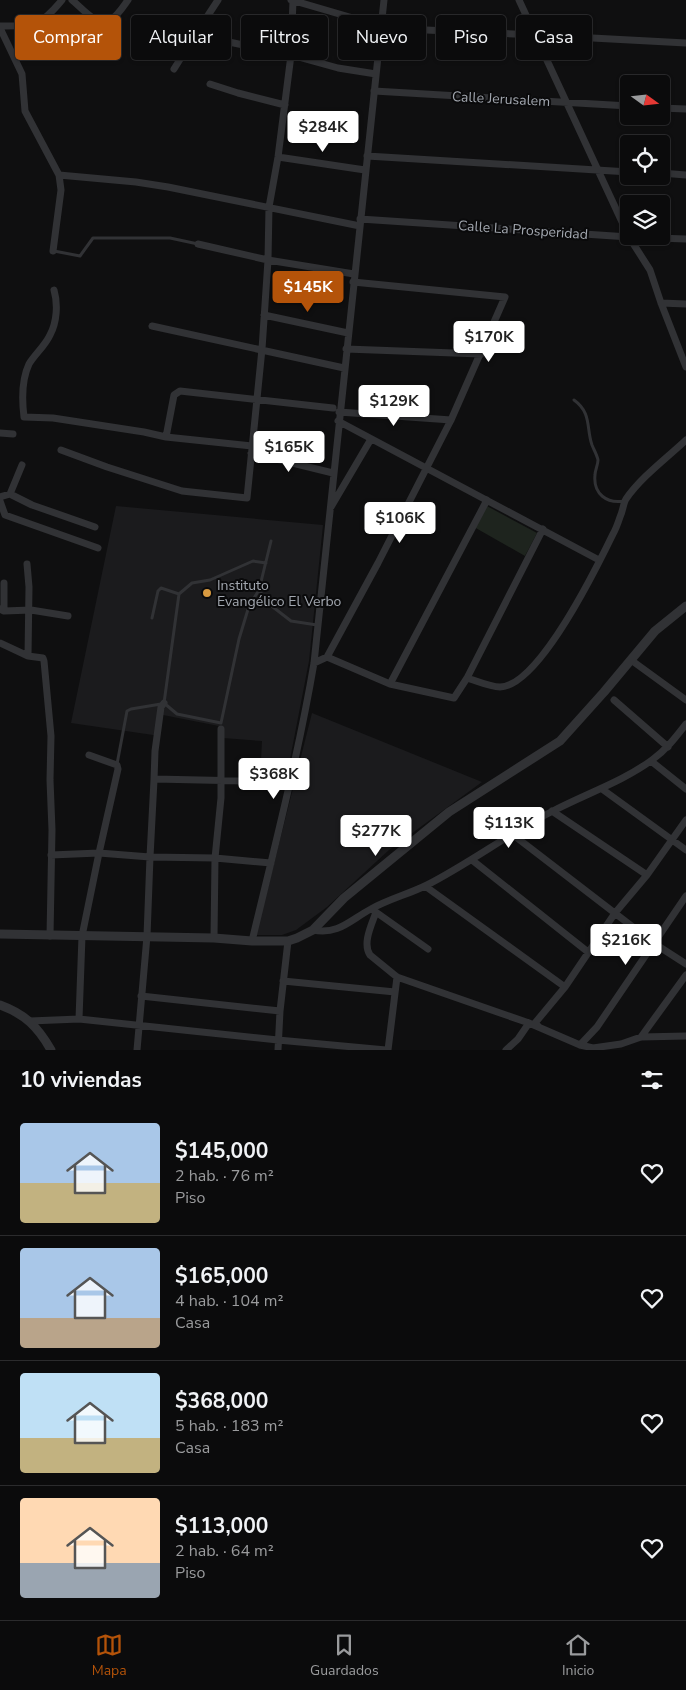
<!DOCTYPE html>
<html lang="es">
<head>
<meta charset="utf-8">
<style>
	:root { --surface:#0b0b0c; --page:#19191a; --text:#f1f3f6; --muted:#9a9b9d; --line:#2b2b2d; --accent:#b45309 }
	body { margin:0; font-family:"Nunito Sans",sans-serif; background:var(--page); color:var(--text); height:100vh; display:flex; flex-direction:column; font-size:19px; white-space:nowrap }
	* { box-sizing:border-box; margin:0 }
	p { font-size:16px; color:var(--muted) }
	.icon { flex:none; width:28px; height:28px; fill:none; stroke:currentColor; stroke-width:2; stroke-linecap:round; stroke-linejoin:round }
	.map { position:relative; height:1050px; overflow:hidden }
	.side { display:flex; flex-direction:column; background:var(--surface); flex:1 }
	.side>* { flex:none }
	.banner { position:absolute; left:15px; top:15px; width:656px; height:45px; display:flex; gap:10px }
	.needle { width:32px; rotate:105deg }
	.controls { position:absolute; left:620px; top:75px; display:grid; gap:10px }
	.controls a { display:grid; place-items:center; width:50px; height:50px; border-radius:5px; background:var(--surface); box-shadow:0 1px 4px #0004,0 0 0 1px var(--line); font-size:25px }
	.price { position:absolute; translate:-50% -42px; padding:0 11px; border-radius:5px; background:#fff; color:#222; font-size:16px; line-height:32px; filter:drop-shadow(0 1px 2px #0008) }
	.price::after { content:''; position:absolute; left:50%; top:30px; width:15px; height:11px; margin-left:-8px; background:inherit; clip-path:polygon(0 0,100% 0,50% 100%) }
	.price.selected { background:var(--accent); color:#fff }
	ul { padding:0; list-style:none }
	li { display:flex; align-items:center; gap:15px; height:125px; padding:0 20px }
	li+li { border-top:1px solid var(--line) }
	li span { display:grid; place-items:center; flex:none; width:140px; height:100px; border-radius:5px; color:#555 }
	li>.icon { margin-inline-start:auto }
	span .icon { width:60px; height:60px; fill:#fffc; stroke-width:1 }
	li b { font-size:21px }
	h2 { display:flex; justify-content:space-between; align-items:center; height:60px; padding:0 20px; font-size:21px }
	.tag { padding:0 18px; border-radius:5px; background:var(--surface); box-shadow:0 1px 4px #0004,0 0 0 1px var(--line); font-size:18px; line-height:45px }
	.tag.selected { background:var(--accent); color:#fff }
	.tab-bar { display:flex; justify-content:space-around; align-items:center; height:70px; border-top:1px solid var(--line); background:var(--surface); font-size:14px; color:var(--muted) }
	.tab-bar a { display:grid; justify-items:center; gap:2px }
	.tab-bar .selected { color:var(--accent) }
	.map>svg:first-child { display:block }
	.built { fill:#1b1b1d }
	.green { fill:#1e241e }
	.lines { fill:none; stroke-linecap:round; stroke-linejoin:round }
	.service { stroke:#313235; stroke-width:3 }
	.minor { stroke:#313235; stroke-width:7 }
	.tertiary { stroke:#313235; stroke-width:9 }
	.poi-dot { fill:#d89a40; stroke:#0a0a0b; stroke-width:2 }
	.labels { text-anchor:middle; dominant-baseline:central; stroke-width:4; stroke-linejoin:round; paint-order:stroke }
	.street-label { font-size:14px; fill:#a2a7af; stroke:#0a0a0b }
	.poi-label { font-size:14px; fill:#a2a7af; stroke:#0a0a0b; text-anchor:start }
</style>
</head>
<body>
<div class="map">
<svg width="686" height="1050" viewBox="0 0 686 1050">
	<rect width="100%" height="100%" fill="#0f0f10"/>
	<path class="built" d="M116,506L323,525L309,661L286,780L260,779L262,741L223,738L224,727L163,715L160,736L71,723Z
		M312,713L482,782L389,850L327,907L296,930L282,935H256Z"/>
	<path class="green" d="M485,505L537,533L525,556L474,527Z"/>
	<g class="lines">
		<path class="service" d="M54,251L80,256L93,238H170L198,244
			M574,400C592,413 586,428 592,445C594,450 597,455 598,460C598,465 595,470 595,475C593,494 607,504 624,501
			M271,541L259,590L269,604L291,621L317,625
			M179,594L192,583L210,580L253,561L266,563
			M152,618L158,591L161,588L179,594L164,703L177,714L221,723
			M221,723L239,639L249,606L259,590
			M117,764L127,711L131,709L161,704"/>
		<path class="minor" d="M72,0C81,7 97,27 109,21C117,17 123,7 128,0
			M218,0L199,29L198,34L200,36L291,55L338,68L376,74
			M291,0L353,18L381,28L536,35L686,43
			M519,0L629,237L650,270L661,303L686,367
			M0,26C34,26 40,27 62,0
			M0,28L22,74L25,111L59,175L136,182L168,187L360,226
			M174,69L192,40L198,34
			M210,84L238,93L285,105
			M374,91L629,106
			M661,108L686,109
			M367,156L629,172
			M278,157L365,170
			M661,173L686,175
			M360,219L629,237L686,239
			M198,244L268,260L354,274
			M53,251L61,190L59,175
			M54,290C58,304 57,322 50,335C45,346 35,354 29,364C22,379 22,401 24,417L53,418L144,432L166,437L252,446
			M661,303L686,304
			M264,315L348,333
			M152,326L344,368
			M346,349L481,354
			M339,412L451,420
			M338,421L599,560
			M0,433L13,434
			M166,437L174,395L180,391L333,408
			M61,450L107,467L182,491L247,498L262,349L268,260L269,207L278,157L291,55L293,0
			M251,453L333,473
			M10,494L32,505L95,527
			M0,497L10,494L22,465
			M0,501L5,515L98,548
			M331,507L371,439
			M27,564L29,587L28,656
			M0,609L4,611L31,610L68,616
			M4,611V583
			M0,643L28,656L43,658L44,661L51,736L50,780L52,830L50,936
			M327,657L378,563L451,420L505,297L353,282
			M631,660L686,700
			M314,663L327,657L390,684L454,698L467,678L543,529
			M467,678C477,681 490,687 500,687C539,686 597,567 613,534C616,529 618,523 620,517C623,511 623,504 626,499C641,477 667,458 686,440
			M390,684L487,500
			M614,700L668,747
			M651,761L686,789
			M154,780L155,751L161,707L164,703
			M602,789L686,850
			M552,811L647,875
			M512,834L655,944L686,964
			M51,855L99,853L150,857L215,858L271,863
			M472,860L588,952
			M425,886L565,987
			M373,910L428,949
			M376,912C372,924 362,943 370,955L397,977L529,1023L580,1045L593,1048L621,1044L641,1037L686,1036
			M313,930C339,935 350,920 371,909C389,899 409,894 427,885C470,863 508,834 551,812C585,794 622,782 652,760C666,750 676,737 686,724
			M214,938L215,858L221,798V729
			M252,941C274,849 298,757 314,663L384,0
			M283,981L395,992
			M141,996L280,1011
			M79,1019L82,936L99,853L118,769L117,765L89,755
			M30,1021L79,1019L278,1040L386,1050
			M539,1027L535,1023L565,987L615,913L647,875L686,820
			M641,1037L686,975
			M580,1045L597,1027L686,896
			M137,1050L147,936L150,857L154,780L155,779L290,782
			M278,1050L280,1011L288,941
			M388,1050L397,977
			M506,1050L518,1039L529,1023"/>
		<path class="tertiary" d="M0,934L214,938L252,941H288L297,938L313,930L344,898L449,812L560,741L604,692L655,631L686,606
			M0,1005C25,1014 38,1027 51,1050"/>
	</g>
	<circle class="poi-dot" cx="207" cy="593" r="5"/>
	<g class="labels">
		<g class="street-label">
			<text transform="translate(501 99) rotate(3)">Calle Jerusalem</text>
			<text transform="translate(523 230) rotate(4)">Calle La Prosperidad</text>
		</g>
		<g class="poi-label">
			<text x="217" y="585">Instituto<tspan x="217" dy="16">Evangélico El Verbo</tspan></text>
		</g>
	</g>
</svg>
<div class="controls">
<a><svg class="needle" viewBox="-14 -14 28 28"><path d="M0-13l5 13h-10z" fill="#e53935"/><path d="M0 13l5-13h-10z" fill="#9a9b9d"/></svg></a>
<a><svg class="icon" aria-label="locate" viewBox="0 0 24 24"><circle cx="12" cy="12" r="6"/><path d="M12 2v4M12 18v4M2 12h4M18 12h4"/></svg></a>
<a><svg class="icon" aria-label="layers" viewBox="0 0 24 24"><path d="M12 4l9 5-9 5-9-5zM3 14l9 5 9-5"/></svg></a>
</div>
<b class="price" style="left:323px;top:153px">$284K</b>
<b class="price selected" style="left:308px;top:313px">$145K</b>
<b class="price" style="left:489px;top:363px">$170K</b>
<b class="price" style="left:394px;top:427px">$129K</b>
<b class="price" style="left:289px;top:473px">$165K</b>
<b class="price" style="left:400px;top:544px">$106K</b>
<b class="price" style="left:274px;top:800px">$368K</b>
<b class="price" style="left:509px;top:849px">$113K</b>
<b class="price" style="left:376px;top:857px">$277K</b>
<b class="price" style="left:626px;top:966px">$216K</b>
<div class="banner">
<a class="tag selected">Comprar</a>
<a class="tag">Alquilar</a>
<a class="tag">Filtros</a>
<a class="tag">Nuevo</a>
<a class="tag">Piso</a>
<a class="tag">Casa</a>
</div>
</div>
<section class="side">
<h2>10 viviendas<svg class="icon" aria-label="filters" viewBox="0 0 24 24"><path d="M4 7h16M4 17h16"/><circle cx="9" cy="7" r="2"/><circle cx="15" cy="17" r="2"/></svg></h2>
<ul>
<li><span style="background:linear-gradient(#a9c7e8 60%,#c2b280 0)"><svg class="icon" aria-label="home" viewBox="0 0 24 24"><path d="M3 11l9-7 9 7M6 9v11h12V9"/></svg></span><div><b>$145,000</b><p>2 hab. · 76 m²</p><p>Piso</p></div><svg class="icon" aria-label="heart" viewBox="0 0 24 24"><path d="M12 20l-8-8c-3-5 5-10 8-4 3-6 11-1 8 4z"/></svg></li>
<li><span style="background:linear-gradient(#a9c7e8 70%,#b9a48a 0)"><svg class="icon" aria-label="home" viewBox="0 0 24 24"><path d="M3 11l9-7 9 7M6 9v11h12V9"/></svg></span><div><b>$165,000</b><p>4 hab. · 104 m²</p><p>Casa</p></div><svg class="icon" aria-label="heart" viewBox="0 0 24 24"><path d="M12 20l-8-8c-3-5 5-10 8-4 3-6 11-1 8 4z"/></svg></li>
<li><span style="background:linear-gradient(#bfe0f5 65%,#c2b280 0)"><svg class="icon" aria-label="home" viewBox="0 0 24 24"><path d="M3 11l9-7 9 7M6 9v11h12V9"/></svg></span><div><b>$368,000</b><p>5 hab. · 183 m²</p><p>Casa</p></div><svg class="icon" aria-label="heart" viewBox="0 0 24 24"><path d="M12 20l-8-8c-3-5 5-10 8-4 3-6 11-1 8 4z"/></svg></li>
<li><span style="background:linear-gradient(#ffd9b3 65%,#9aa5b1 0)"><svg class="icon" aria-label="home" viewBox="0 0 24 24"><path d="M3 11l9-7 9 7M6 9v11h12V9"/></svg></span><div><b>$113,000</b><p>2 hab. · 64 m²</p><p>Piso</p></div><svg class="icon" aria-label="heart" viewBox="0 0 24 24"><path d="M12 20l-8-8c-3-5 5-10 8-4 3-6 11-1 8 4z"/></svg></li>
</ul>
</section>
<nav class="tab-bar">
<a class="selected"><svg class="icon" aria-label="map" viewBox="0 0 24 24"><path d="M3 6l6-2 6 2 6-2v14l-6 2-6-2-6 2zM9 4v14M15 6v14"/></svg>Mapa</a>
<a><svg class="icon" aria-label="saved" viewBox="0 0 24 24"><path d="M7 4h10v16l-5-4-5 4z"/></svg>Guardados</a>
<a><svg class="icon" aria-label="home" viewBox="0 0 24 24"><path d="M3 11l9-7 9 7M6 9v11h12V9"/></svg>Inicio</a>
</nav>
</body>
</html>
